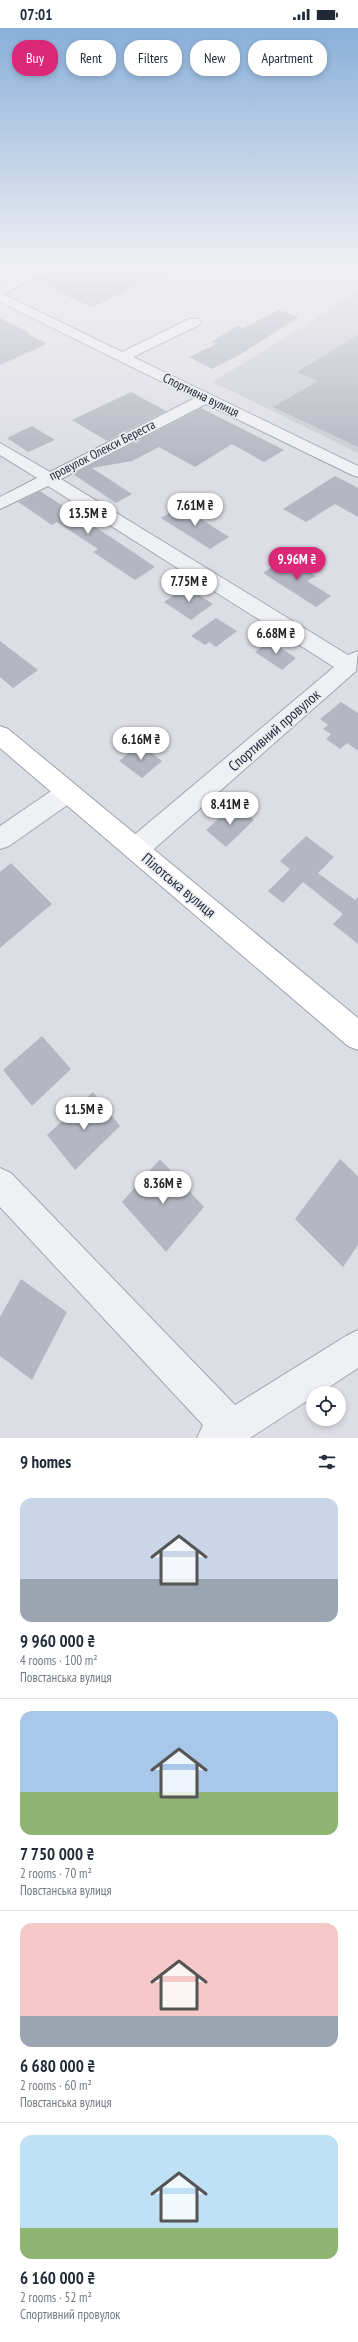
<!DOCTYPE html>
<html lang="en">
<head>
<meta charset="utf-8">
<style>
	:root { --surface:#fff; --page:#f6f6f7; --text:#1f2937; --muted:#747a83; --line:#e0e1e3; --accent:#db2777 }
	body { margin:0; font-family:"PT Sans Narrow",sans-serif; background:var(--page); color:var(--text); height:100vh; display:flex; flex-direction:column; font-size:15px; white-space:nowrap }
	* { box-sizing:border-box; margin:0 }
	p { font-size:13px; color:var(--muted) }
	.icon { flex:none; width:22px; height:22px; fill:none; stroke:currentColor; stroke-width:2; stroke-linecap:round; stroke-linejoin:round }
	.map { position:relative; height:1410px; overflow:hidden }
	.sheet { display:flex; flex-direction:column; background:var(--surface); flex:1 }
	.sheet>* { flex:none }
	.top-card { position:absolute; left:12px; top:12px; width:334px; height:36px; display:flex; gap:8px }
	.buttons { position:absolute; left:306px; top:1358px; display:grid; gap:8px }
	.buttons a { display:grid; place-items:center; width:40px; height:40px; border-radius:50%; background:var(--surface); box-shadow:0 2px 6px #0003; font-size:20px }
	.price { position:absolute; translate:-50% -34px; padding:0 9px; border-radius:14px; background:#fff; color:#222; font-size:13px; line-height:26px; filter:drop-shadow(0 1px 2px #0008) }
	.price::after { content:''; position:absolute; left:50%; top:24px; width:12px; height:9px; margin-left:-6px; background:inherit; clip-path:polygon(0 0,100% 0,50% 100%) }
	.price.active { background:var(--accent); color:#fff }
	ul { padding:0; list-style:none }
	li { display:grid; align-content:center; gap:8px; height:212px; padding:0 20px }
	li+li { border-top:1px solid var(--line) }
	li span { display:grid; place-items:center; height:124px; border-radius:12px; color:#555 }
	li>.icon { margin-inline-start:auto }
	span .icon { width:72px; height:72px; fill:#fffc; stroke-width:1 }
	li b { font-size:17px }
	h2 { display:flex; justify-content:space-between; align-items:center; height:48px; padding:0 20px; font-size:17px }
	.pill { padding:0 14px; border-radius:16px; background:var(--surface); box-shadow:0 2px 6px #0003; font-size:14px; line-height:36px }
	.pill.active { background:var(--accent); color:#fff }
	.status { display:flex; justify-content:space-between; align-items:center; height:28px; padding:0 20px; background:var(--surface); direction:ltr }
	.status svg { height:11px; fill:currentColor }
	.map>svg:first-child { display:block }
	.built { fill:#cbcdd6 }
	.green { fill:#c0cebe }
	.building { fill:#b4b7c1 }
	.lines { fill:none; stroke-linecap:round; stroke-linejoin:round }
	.minor-casing { stroke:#a3a5ae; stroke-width:2 }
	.major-casing { stroke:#9da1af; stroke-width:2 }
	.minor { fill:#eff0f4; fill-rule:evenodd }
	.major { fill:#fff; fill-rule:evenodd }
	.labels { text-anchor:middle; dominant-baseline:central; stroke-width:3.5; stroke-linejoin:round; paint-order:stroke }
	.far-street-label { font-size:13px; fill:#282b3a; stroke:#ecedf3 }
	.street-label { font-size:15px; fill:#282b3a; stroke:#ecedf3 }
</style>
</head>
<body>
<div class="status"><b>07:01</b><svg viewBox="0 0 49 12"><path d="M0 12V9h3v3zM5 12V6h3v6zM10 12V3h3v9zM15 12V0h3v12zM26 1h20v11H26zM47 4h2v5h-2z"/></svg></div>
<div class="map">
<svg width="358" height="1410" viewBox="0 0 358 1410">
	<rect width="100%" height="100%" fill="#dddee5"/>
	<path class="built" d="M358,264V425L213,354Z"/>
	<path class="green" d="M265,238H305L291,247Z"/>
	<path class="building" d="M1,238H38L20,247Z
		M59,238H108L119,243L131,238H183L92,279L33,253Z
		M279,282L299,289L241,326L212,341L189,329L216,316L211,314L237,298L243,300Z
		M0,290L30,305L28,306L47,316L0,337Z
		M358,307V419L273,379L318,353L297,344Z
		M131,364L166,383L107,413L72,392Z
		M201,380L284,422L264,434L232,416L195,439L159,419L132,433L92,440L132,466L116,475L73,446Z
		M32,398L55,412L28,424L7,410Z
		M335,448L358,460V489L335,476L306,494L283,481Z
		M40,463L121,516L155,539L135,552L93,524L98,521L57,494L52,497L18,474Z
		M181,478L229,509L210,521L161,490Z
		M286,529L316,548L307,553L331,568L316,579L263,545Z
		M186,559L213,576L191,592L164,574Z
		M216,590L237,603L216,619L209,614L205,617L191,608Z
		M0,613L38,642L13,660L0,649Z
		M269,613L276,617L296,630L282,642L255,624Z
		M341,674L358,685V723L347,715L340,721L326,711L331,706L323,701L328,697L320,691Z
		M140,716L162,733L142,750L119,733Z
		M234,777L254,792L226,819L206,802Z
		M306,808L334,829L318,845L355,872L358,869V916L333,896L343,886L303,854L283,875L268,863L290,841L280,833Z
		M11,835L52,876L0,920V844Z
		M42,1008L71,1041L32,1078L3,1042Z
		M93,1064L120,1098L75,1142L47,1107Z
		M160,1131L204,1179L166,1224L122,1174Z
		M340,1131L358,1148V1217L343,1239L295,1191Z
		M21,1251L67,1284L32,1352L0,1328V1289Z"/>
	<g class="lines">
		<defs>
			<path id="minor" d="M42,238H58L3,266L122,324L189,291H199L201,294L199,297L133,329L358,438V449L352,447L206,376L61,451L348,627L358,623L356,643L145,829L136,832L127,829L124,821L127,813L334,639L48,458L0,481V469L37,450L0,427V415L50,444L195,370L0,274V258Z
				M68,754L76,757L80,764L76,771L9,818L0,821V798L60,757Z
				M0,1140L11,1145L235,1377L346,1308L358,1302V1340L320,1365H313V1369L250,1410H197L203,1397L0,1179Z"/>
			<path id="major" d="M0,698L8,701L358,990V1022L348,1018L0,720Z"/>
		</defs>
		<use href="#minor" class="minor-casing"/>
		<use href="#major" class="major-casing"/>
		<use href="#minor" class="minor"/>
		<use href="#major" class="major"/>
	</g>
	<linearGradient id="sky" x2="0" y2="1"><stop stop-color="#89afd9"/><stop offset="0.55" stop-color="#f0f0f3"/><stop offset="1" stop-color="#f0f0f3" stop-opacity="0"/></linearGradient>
	<rect width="358" height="436" fill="url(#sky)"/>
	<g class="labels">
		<g class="far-street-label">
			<text transform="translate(201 367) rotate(26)">Спортивна вулиця</text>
			<text transform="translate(102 422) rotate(-27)">провулок Олекси Береста</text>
		</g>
		<g class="street-label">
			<text transform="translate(274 702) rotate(-41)">Спортивний провулок</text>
			<text transform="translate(179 857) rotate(40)">Пілотська вулиця</text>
		</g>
	</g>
</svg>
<div class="buttons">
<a><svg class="icon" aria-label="locate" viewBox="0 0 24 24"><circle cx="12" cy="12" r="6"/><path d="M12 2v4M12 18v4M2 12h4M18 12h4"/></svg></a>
</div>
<b class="price" style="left:195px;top:499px">7.61M ₴</b>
<b class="price" style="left:88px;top:507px">13.5M ₴</b>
<b class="price active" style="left:297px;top:553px">9.96M ₴</b>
<b class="price" style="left:189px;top:575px">7.75M ₴</b>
<b class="price" style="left:276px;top:627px">6.68M ₴</b>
<b class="price" style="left:141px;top:733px">6.16M ₴</b>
<b class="price" style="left:230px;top:798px">8.41M ₴</b>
<b class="price" style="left:84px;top:1103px">11.5M ₴</b>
<b class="price" style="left:163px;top:1177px">8.36M ₴</b>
<div class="top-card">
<a class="pill active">Buy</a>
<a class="pill">Rent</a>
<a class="pill">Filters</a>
<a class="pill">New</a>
<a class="pill">Apartment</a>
</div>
</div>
<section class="sheet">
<h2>9 homes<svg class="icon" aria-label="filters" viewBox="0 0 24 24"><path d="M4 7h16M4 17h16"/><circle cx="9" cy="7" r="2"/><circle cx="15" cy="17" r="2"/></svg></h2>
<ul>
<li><span style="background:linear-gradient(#c9d6e8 65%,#9aa5b1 0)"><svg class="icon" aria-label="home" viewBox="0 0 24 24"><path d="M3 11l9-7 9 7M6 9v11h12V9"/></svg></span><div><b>9 960 000 ₴</b><p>4 rooms · 100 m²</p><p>Повстанська вулиця</p></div></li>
<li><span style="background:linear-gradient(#a9c7e8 65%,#8fb573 0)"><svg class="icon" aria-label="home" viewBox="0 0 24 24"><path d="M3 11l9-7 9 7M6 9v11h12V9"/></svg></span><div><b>7 750 000 ₴</b><p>2 rooms · 70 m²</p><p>Повстанська вулиця</p></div></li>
<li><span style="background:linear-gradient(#f6c9c9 75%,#9aa5b1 0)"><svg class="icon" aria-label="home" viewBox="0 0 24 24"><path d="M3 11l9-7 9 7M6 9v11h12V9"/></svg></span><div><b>6 680 000 ₴</b><p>2 rooms · 60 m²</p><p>Повстанська вулиця</p></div></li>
<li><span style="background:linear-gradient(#bfe0f5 75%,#8fb573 0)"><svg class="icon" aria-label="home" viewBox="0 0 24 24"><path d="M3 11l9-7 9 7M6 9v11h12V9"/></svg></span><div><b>6 160 000 ₴</b><p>2 rooms · 52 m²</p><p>Спортивний провулок</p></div></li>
</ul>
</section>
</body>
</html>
